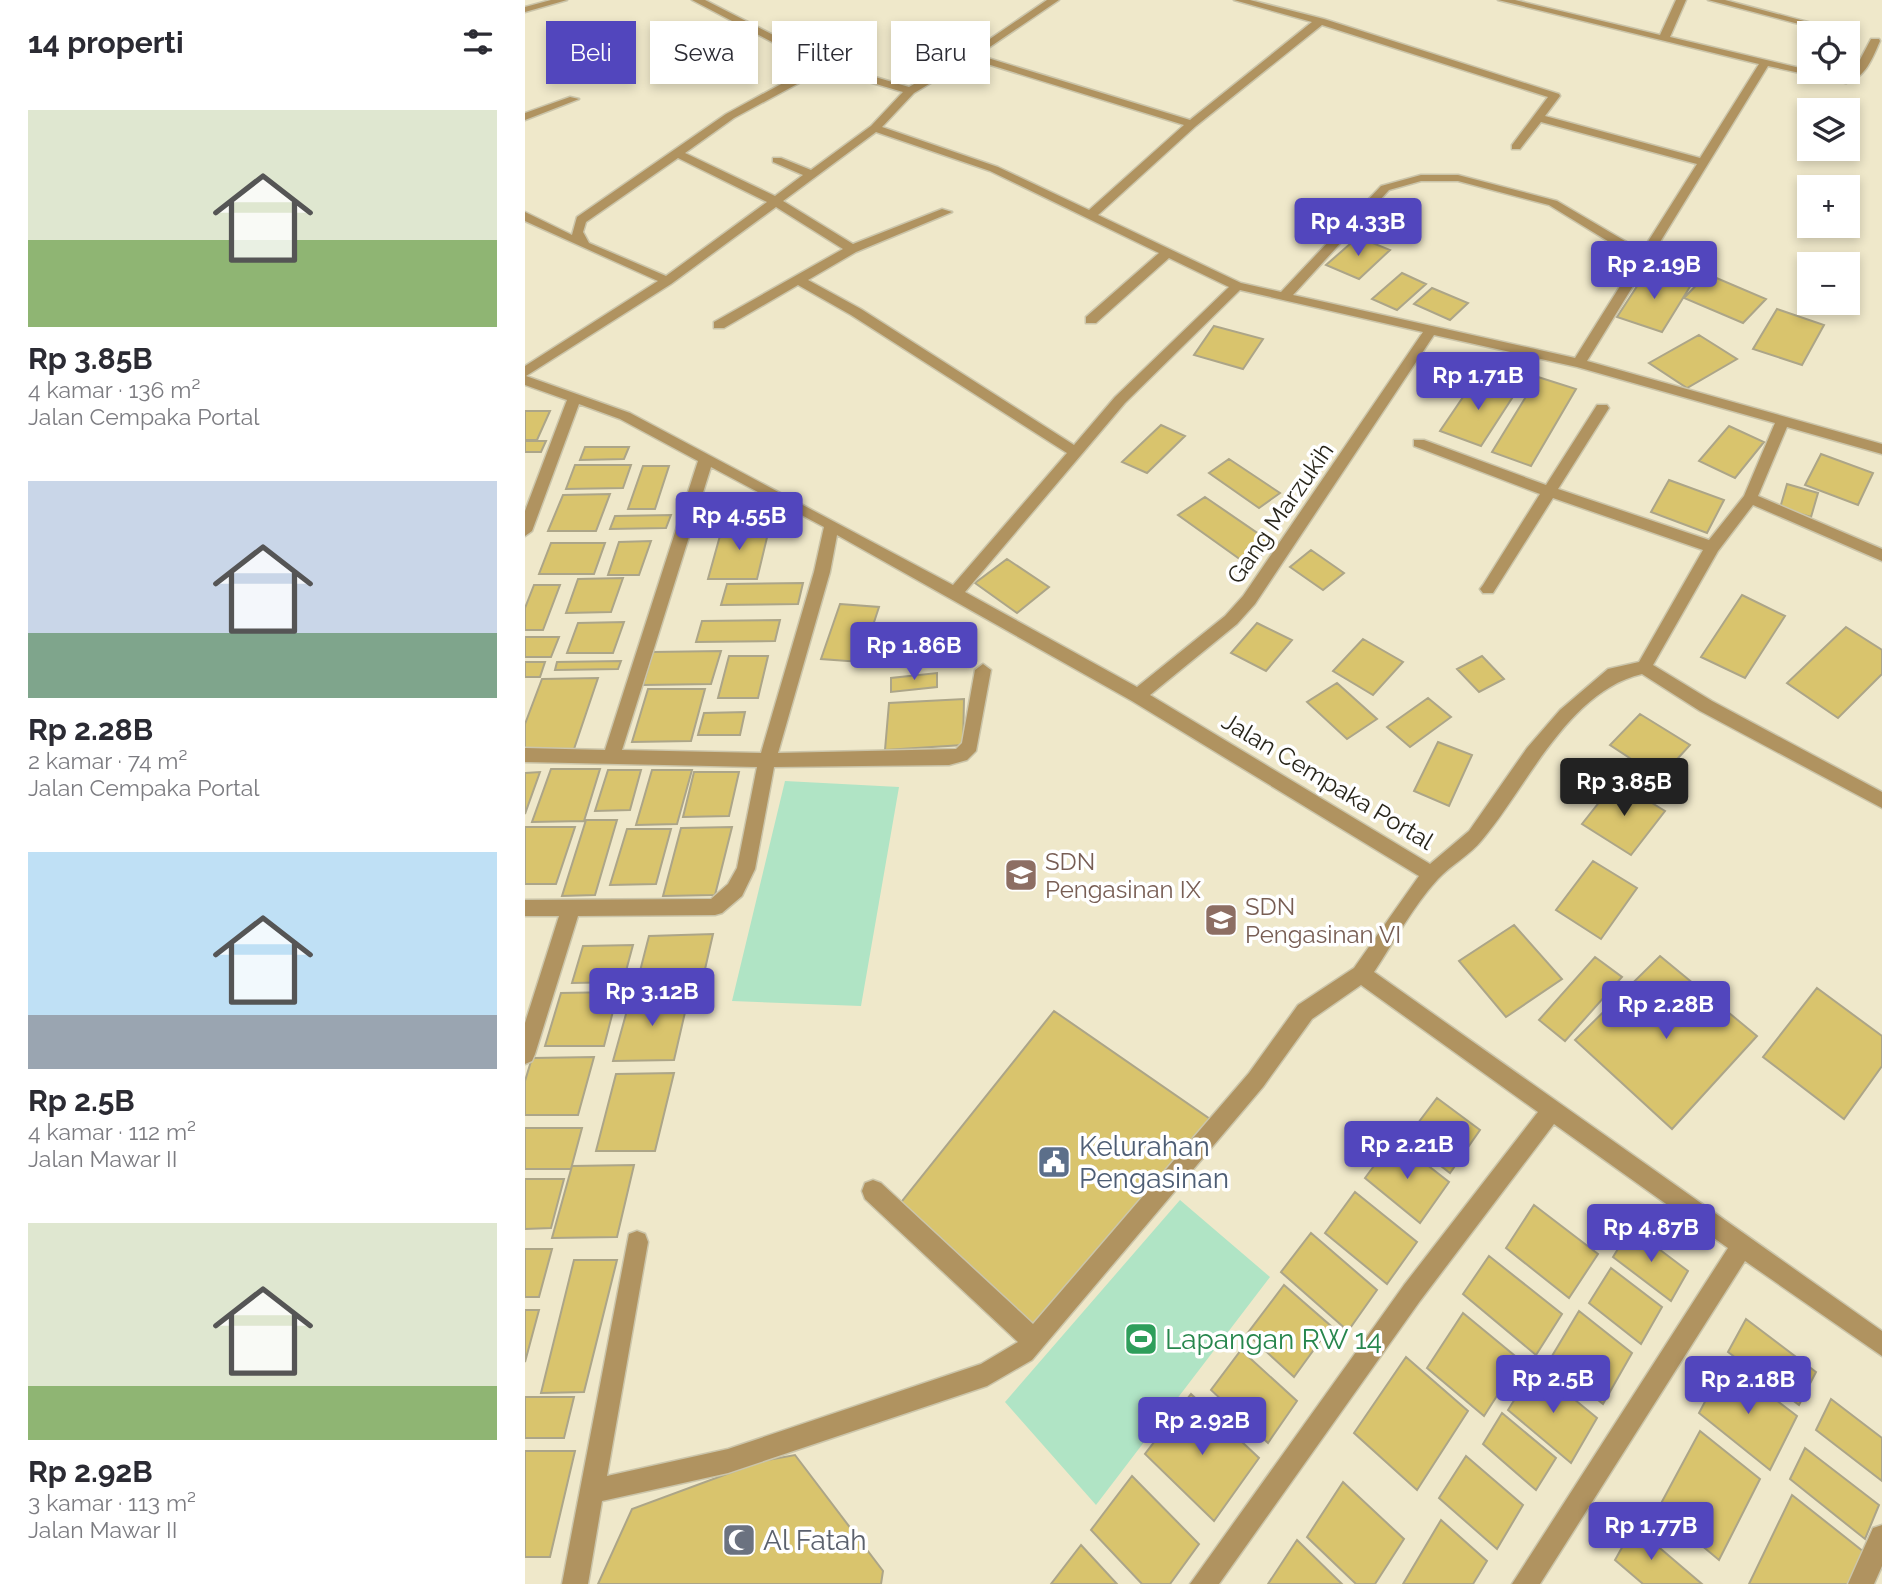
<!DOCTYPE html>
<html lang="id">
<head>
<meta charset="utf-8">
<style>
	:root { --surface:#fff; --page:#f7f7f7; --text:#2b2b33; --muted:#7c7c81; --accent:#5246bd }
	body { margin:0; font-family:Raleway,sans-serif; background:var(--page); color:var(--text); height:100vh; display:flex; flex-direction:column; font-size:26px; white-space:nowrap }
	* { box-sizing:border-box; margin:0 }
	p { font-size:23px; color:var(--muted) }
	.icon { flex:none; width:38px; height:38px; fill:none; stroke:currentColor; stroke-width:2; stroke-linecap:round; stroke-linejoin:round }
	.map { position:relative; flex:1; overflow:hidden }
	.sheet { display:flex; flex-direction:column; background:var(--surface); width:525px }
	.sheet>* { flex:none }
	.top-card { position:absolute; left:21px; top:21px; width:665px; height:63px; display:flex; gap:14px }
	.buttons { position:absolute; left:1272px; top:21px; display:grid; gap:14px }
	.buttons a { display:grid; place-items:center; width:63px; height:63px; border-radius:0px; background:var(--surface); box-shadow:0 4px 10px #0003; font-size:35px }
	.price { position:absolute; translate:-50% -60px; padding:0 16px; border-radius:7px; background:var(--accent); color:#fff; font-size:23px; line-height:46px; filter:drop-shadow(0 2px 4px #0008) }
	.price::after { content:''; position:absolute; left:50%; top:42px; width:21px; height:16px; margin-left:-10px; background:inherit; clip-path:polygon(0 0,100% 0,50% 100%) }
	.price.selected { background:#222; color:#fff }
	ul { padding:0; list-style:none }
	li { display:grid; align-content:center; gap:14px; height:371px; padding:0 28px }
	li span { display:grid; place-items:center; height:217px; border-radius:0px; color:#555 }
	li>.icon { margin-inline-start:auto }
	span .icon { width:126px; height:126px; fill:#fffc; stroke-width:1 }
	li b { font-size:30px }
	h2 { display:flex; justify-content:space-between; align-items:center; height:84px; padding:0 28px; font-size:30px }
	.tag { padding:0 24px; border-radius:0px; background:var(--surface); box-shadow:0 4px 10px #0003; font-size:24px; line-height:63px }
	.tag.selected { background:var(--accent); color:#fff }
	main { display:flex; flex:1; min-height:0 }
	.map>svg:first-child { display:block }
	.green { fill:#b0e4c5 }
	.building { fill:#d9c46d; stroke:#aca588; stroke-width:2 }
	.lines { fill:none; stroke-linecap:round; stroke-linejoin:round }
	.minor-casing { stroke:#cbc5aa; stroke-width:3 }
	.minor { fill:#b09360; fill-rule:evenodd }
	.labels { text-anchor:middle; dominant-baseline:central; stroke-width:7; stroke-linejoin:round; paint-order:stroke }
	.street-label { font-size:24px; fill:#28251a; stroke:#fff }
	.education-label { font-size:24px; fill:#785e54; stroke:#fff; text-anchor:start }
	.near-service-label { font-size:28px; fill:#4e5e75; stroke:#fff; text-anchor:start }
	.near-leisure-label { font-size:28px; fill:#27864d; stroke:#fff; text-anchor:start }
	.near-worship-label { font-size:28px; fill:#5b616d; stroke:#fff; text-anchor:start }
</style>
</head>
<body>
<main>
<section class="sheet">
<h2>14 properti<svg class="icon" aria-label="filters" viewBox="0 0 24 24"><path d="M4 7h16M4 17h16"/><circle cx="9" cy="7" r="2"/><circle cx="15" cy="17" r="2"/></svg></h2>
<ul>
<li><span style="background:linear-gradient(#dfe7d0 60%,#8fb573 0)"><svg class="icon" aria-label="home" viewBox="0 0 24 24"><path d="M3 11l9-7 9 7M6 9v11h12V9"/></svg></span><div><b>Rp 3.85B</b><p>4 kamar · 136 m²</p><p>Jalan Cempaka Portal</p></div></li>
<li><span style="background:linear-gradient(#c9d6e8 70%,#7fa58c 0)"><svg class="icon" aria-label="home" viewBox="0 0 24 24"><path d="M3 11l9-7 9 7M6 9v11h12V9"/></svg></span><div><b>Rp 2.28B</b><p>2 kamar · 74 m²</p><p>Jalan Cempaka Portal</p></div></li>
<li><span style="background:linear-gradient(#bfe0f5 75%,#9aa5b1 0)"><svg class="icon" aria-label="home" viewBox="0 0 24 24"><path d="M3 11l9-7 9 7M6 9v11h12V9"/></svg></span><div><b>Rp 2.5B</b><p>4 kamar · 112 m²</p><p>Jalan Mawar II</p></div></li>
<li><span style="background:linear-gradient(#dfe7d0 75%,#8fb573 0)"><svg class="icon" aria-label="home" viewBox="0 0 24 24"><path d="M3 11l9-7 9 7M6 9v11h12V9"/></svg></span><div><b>Rp 2.92B</b><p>3 kamar · 113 m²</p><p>Jalan Mawar II</p></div></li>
</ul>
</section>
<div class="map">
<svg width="1357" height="1584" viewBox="0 0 1357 1584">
	<rect width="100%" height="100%" fill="#efe8ca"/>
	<path class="green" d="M260,781L374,787L336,1006L207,1001Z
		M655,1200L745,1277L571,1505L480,1402Z"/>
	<path class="building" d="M833,237L865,250L834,279L801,265Z
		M1122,271L1166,285L1137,332L1092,317Z
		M877,273L901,284L872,310L847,299Z
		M1182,274L1241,299L1218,323L1159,298Z
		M907,288L943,303L925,320L889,304Z
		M1252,309L1299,325L1277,365L1228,349Z
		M689,326L738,339L718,369L669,355Z
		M1174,335L1212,359L1162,388L1124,363Z
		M1013,377L1051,389L1006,466L967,452Z
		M951,378L991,392L956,446L915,431Z
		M0,411H25L12,440H0Z
		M636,425L660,436L622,473L597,462Z
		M1204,426L1239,442L1210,478L1174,461Z
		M0,441H21L16,452H0Z
		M60,447H104L99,459L55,460Z
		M1296,454L1348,473L1333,505L1280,485Z
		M704,459L755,493L734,508L684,473Z
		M50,465H106L98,488L41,489Z
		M118,466H144L130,509H103Z
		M1144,480L1199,500L1182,533L1126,512Z
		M1262,484L1293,493L1286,517L1255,508Z
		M85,494L71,531H23L38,495Z
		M680,497L750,545L723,565L653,515Z
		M146,515L141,528L85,529L90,516Z
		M198,525H245L232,579H183Z
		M126,541L114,575H83L94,542Z
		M26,543H80L69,574H14Z
		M786,550L819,573L798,590L765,567Z
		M482,559L524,587L492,613L450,583Z
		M98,578L86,612L41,613L53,579Z
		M278,583L273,604L196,605L202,584Z
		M9,585H35L18,630H0V608Z
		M1217,595L1260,616L1220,678L1176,657Z
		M315,604L354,607L336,662L296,659Z
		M255,620L250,641L171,642L177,621Z
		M99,622L88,653H42L53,623Z
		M732,623L767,640L741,671L706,653Z
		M416,625L419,651L374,658L371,632Z
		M1321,627L1357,650V674L1313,718L1262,683Z
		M0,637H34L26,657H0Z
		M838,639L878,662L848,695L808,671Z
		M196,651L186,684L118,685L128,652Z
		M204,656H243L233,698H193Z
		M957,656L979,679L954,692L932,669Z
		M96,661L93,669L30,670L32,662Z
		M0,662H20L15,677H0Z
		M412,673V687L366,692V678Z
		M73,678L49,749L0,750V724L17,679Z
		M812,683L852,719L822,739L782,702Z
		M123,689H180L166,741L107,742Z
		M903,698L926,717L885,747L862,727Z
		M439,699L438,745L360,750L364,703Z
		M220,712L215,735H173L179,713Z
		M1115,714L1165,745L1135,778L1085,745Z
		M913,742L947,755L924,806L889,791Z
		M26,769H75L59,821L7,822Z
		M83,770H116L105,810L70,811Z
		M127,770H167L152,824L111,825Z
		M15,772L0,814V773Z
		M169,772H214L204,816L158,817Z
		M1091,781L1140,811L1106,855L1057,824Z
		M61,820H92L70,895L37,896Z
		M0,827H50L31,884H0Z
		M207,827L190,895L138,896L156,828Z
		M102,829H146L131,884L85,885Z
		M1068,861L1112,888L1076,939L1031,910Z
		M989,925L1037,979L981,1017L934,961Z
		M188,934L178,978L113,979L124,936Z
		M108,945L98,982L47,983L58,946Z
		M1135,956L1232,1036L1147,1129L1050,1040Z
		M1070,957L1097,977L1040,1041L1014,1020Z
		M1292,988L1357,1036V1066L1319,1119L1238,1057Z
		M93,992L79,1046H20L36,993Z
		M164,995L149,1060L88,1061L106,996Z
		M529,1011L685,1119L510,1327L374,1205Z
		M69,1057L53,1115H0V1081L7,1058Z
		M149,1073L130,1151H71L91,1074Z
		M912,1098L955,1130L925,1173L881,1139Z
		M0,1128H57L46,1169H0Z
		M869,1139L924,1182L895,1223L840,1178Z
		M109,1165L92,1237L27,1238L47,1166Z
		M0,1179H39L26,1228L0,1229Z
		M830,1192L892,1242L862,1284L800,1233Z
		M1009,1205L1073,1254L1044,1298L981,1248Z
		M1106,1228L1163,1271L1146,1301L1088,1257Z
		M786,1233L852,1290L823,1331L756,1272Z
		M0,1249H27L14,1297H0Z
		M964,1256L1037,1314L1011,1355L938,1294Z
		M49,1260H92L59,1392L16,1393Z
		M1086,1268L1137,1307L1116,1344L1064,1303Z
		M759,1285L806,1326L769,1377L722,1334Z
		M0,1310H14L0,1362Z
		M1054,1311L1107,1353L1078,1404L1024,1361Z
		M938,1313L995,1360L959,1416L902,1368Z
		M1221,1319L1291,1372L1274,1405L1203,1352Z
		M716,1350L772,1401L743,1443L686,1390Z
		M881,1357L943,1411L892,1490L829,1433Z
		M1201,1362L1272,1416L1245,1470L1174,1413Z
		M1010,1367L1072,1418L1046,1463L983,1410Z
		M666,1394L734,1458L689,1521L620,1454Z
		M0,1397H49L39,1438H0Z
		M1306,1399L1357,1438V1481L1291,1430Z
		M977,1413L1031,1458L1011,1490L958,1444Z
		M1175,1431L1235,1479L1194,1560L1133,1509Z
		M1280,1448L1354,1505L1340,1539L1265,1479Z
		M0,1451H50L25,1557H0Z
		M270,1455L358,1571L356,1584H73L107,1509L237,1461Z
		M941,1456L998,1505L972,1549L914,1498Z
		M607,1476L674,1544L645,1584H617L566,1530Z
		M818,1482L879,1539L850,1584H831L782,1537Z
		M1267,1495L1339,1552L1324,1584H1224Z
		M916,1520L962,1561L948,1584H878Z
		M1109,1526L1177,1584H1118L1090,1560Z
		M772,1540L817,1584H743Z
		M556,1545L592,1584H526Z"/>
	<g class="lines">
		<defs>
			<path id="minor" d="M26,0H42L0,12V7Z
				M167,0H180L303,63L384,87L459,43L522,0H534L453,55L665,120L787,22L709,0H725L799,19L1034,94L1035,96L1020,116L1175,158L1234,64L973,0H990L1135,35L1151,0H1161L1145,37L1313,77L1329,71L1346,39H1354L1355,41C1347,59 1341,77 1321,83L1243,66L1062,361L1357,444V454L1262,427L1233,496L1357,549V561L1228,505L1193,551L1128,665L1187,701L1357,792V808L1175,711L1117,674C1043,691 1002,787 957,840C945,855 926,865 913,879C888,906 869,942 849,972L1357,1331V1356L1220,1261L1015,1584H987L1203,1248L1029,1124L895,1301L694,1584H665L879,1285L1013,1112L836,985L787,1019L738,1087L507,1360L462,1386L203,1473L77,1501L63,1584H37L104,1234L112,1231L120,1234L123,1242L82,1476L203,1449L456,1364L493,1342L340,1199L337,1191L340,1183L348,1180L356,1183L508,1324L724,1073L773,1005L829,968L894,876L607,701L312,535L305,572L253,753L431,749L437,743L450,670L458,664L466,670L451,751L442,760L424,765L249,767L230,869L217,896L197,913L190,915L53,916L10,1054L7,1061L0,1064V1023L34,916H0V900L186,899L203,884L212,868L232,767L0,762V748L80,750L173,461L95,419L54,404L7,531L0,536V511L42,400L0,385V366L133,281L0,221V212L47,235L52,217L201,114L291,65ZM797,25L1023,97L987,145V149H995L1016,122L1172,164L1117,251L1032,201L933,175H896L856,186L756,292L716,283L573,215L671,126ZM446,59L659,125L564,210L473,167L357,127L389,93ZM300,69L378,92L346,126L286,170L256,158H248V162L278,175L250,196L160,153L209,118ZM351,132L465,171L634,253L561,317V323H571L644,258L704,287L590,397L549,445L336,309L283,280L331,252L427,212L417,209L328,244L258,201ZM153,158L242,202L141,276L64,243L58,232L61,222ZM896,181H933L1024,205L1112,259L1050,358L768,295L864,190ZM251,207L318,249L189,322V328H199L273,285L326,315L542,453L428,585L105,413L1,376L146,284ZM715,290L898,332L718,596L700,616L612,687L440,592L600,403ZM909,335L1052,367L1250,423L1219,496L1184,540L1033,489L1084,408L1082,405H1072L1021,485L899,440H889V446L1015,494L958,585L955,589L958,593H968L1028,498L1178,550L1114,662L1083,669L1035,710L1002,748L944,831L905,864L625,695L712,624L730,604ZM186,467L299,527L289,572L236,753L97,750Z
				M1183,0H1200L1324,33H1308Z
				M45,97L54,99L0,120V113Z
				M1357,1525V1566L1349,1584H1323L1348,1528Z"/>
		</defs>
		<use href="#minor" class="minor-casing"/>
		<use href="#minor" class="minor"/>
	</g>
	<defs>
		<symbol id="school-square" viewBox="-11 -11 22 22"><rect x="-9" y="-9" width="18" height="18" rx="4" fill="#8d6e63" stroke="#fff"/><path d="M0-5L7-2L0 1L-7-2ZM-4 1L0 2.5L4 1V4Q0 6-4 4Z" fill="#fff"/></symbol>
		<symbol id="civic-square" viewBox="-11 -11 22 22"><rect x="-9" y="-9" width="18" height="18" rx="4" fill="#5c6f8a" stroke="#fff"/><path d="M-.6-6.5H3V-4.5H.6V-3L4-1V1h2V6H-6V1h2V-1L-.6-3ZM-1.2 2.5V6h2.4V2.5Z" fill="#fff"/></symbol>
		<symbol id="stadium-square" viewBox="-11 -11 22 22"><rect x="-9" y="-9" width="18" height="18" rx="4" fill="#2e9e5b" stroke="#fff"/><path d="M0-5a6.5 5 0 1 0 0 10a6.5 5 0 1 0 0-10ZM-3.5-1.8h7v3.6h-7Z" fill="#fff"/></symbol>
		<symbol id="mosque-square" viewBox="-11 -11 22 22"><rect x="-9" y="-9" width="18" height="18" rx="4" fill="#6b7280" stroke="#fff"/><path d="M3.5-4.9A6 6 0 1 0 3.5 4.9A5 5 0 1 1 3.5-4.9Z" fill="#fff"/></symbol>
	</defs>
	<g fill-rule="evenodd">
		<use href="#school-square" x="477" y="856" width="38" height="38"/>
		<use href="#school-square" x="677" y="901" width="38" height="38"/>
		<use href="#civic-square" x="510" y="1143" width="38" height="38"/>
		<use href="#stadium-square" x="597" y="1320" width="38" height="38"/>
		<use href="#mosque-square" x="195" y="1521" width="38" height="38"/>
	</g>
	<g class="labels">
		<g class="street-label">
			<text transform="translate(755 513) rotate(-55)">Gang Marzukih</text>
			<text transform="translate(803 781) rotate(31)">Jalan Cempaka Portal</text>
		</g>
		<g class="education-label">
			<text x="520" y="861">SDN<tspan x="520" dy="28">Pengasinan IX</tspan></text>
			<text x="720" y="906">SDN<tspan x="720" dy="28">Pengasinan VI</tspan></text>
		</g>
		<g class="near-service-label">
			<text x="554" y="1146">Kelurahan<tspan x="554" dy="32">Pengasinan</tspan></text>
		</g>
		<g class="near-leisure-label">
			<text x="640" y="1339">Lapangan RW 14</text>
		</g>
		<g class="near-worship-label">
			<text x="238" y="1540">Al Fatah</text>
		</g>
	</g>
</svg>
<div class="buttons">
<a><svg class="icon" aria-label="locate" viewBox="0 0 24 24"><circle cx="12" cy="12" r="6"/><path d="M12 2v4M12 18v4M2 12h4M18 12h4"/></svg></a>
<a><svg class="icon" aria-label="layers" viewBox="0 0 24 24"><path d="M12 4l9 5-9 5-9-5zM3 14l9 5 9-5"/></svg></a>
<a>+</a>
<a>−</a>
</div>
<b class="price" style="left:833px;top:258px">Rp 4.33B</b>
<b class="price" style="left:1129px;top:301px">Rp 2.19B</b>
<b class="price" style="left:953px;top:412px">Rp 1.71B</b>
<b class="price" style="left:214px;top:552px">Rp 4.55B</b>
<b class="price" style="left:389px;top:682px">Rp 1.86B</b>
<b class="price selected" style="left:1099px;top:818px">Rp 3.85B</b>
<b class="price" style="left:127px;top:1028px">Rp 3.12B</b>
<b class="price" style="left:1141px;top:1041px">Rp 2.28B</b>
<b class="price" style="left:882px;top:1181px">Rp 2.21B</b>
<b class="price" style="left:1126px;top:1264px">Rp 4.87B</b>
<b class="price" style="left:1028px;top:1415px">Rp 2.5B</b>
<b class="price" style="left:1223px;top:1416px">Rp 2.18B</b>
<b class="price" style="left:677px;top:1457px">Rp 2.92B</b>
<b class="price" style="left:1126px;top:1562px">Rp 1.77B</b>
<div class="top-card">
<a class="tag selected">Beli</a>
<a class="tag">Sewa</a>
<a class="tag">Filter</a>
<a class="tag">Baru</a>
</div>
</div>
</main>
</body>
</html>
